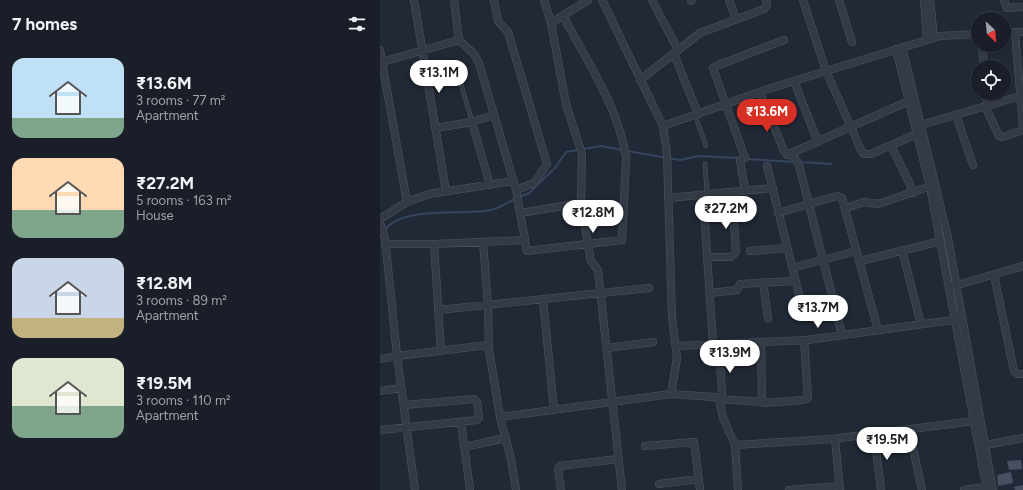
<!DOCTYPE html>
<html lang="en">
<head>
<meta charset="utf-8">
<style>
	:root { --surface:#191e28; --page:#262b34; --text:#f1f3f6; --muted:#9fa2a8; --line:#373c45; --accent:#d93025 }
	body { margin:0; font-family:Figtree,sans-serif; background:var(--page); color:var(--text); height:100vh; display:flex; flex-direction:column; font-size:15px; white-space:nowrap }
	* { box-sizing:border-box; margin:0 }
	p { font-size:13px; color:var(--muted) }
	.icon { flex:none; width:22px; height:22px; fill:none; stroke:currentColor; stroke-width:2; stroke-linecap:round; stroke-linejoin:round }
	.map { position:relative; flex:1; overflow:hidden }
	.details { display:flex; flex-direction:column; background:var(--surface); width:380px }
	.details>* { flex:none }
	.needle { width:26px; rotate:154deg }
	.controls { position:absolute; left:591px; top:12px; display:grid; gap:8px }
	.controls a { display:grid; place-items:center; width:40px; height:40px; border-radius:50%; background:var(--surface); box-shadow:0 1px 3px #0004,0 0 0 1px var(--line); font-size:20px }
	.price { position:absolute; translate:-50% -34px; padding:0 9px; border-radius:14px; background:#fff; color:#222; font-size:13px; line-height:26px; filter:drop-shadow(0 1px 2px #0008) }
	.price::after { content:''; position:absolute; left:50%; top:24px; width:12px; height:9px; margin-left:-6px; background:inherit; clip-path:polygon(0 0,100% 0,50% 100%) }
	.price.active { background:var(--accent); color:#fff }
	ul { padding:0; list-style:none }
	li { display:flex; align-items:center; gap:12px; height:100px; padding:0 12px }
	li span { display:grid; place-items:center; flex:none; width:112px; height:80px; border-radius:12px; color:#555 }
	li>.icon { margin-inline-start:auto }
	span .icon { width:48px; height:48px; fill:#fffc; stroke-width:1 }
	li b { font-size:17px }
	h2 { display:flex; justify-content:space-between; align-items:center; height:48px; padding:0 12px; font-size:17px }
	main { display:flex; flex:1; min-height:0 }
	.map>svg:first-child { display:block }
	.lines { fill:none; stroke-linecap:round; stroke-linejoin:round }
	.stream { stroke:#36455e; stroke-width:2 }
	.building { fill:#474f60 }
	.service-casing { stroke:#4f5561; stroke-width:4.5 }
	.minor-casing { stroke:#4f5561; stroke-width:8 }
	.service { stroke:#343b46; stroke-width:3.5 }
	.minor { stroke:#343b46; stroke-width:7 }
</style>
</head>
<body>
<main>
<section class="details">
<h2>7 homes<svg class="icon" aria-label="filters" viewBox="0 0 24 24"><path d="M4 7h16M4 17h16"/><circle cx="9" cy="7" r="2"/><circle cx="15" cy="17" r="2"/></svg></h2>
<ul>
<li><span style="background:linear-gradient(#bfe0f5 75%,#7fa58c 0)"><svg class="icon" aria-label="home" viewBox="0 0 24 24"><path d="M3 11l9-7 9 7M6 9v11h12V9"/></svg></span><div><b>₹13.6M</b><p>3 rooms · 77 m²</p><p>Apartment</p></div></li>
<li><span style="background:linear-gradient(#ffd9b3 65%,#7fa58c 0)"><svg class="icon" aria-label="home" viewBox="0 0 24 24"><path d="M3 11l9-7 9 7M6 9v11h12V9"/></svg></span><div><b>₹27.2M</b><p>5 rooms · 163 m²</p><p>House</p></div></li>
<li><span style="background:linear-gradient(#c9d6e8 75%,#c2b280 0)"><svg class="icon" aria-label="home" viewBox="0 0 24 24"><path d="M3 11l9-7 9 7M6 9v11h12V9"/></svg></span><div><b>₹12.8M</b><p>3 rooms · 89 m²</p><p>Apartment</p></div></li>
<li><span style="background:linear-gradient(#dfe7d0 60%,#7fa58c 0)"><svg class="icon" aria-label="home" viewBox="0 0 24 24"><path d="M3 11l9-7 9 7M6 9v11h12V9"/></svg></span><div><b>₹19.5M</b><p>3 rooms · 110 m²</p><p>Apartment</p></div></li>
</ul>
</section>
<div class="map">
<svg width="643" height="490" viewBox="0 0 643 490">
	<rect width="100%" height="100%" fill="#212836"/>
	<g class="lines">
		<path class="stream" d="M247,151L300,160L319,156L359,158
			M366,159L415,162
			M420,162L451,164
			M139,197L149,193L175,168L186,152L221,146L243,150
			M4,231C21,205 82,216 110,210C118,209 128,202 135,199"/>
	</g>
	<path class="building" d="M641,460L642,469L629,470L627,461Z
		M631,472L633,483L618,486L617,475Z
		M643,485V490H635L634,487Z"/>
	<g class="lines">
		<defs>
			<path id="service" d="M80,81L92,121
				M315,115L326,146
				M325,164L327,194"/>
			<path id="minor" d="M34,0L66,191
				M74,0L79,40
				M114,0L118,21L128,32L167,164L154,183L136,190
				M164,0L171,23L186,104L202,154L201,203L211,261L218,270L242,490
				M272,0L298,50
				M349,0L356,19
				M423,0L446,71L482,152L484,154H491L541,132
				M459,0L472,42
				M544,0L547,40
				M550,0L554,38
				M624,0L627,8L643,7
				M311,1L312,0
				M171,23L208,0
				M624,32H643
				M635,32L643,127
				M602,45L604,67
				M522,47L568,238L613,490
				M516,49L550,187L607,490
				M0,50L2,62
				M294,54L318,114
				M260,80L320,33L384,9L387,5L386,0
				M414,81L438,142
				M380,92L404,151L415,158L419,165L462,335
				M606,93L607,105
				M605,106L619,136L623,137L643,130
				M576,115L593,165
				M92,122L110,185
				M541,125L640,96
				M283,126L388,89L560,36L598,34
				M55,128L92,122L114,115
				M511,145L534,193
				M407,155L529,101
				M365,158L333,68L336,66L404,40
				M360,160L365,191
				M387,166L424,314
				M323,195L333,344
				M288,198L393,188
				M27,202L2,62L79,40L94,54L99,63L136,190L147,251L242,240L246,157C238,106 207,61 183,16
				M466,208L484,202L498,204L554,185
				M140,213L201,203
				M398,213L457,196L462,198L498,330
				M0,219L27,202L49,194L133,181
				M0,223L5,238L17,356L108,345
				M103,242L108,305L109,350L120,417L131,459L136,490
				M5,244H54L145,240
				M54,244L61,351
				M522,250L541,324
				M370,251L407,248
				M327,257H351L356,252L352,192
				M480,261L561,241
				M412,268L477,251
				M614,275L634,371L637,374H643
				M383,282L388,319
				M574,286L643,266
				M330,293L357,290L360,284L415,281
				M163,300L174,409
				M58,310L269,288
				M381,342L382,399L384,403L424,400L428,398L424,340
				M339,344L342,393L339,399L383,402
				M296,346L427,340L580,319
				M227,348L273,342
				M0,359L17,356L35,490
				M0,391L21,388
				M291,394L334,397L339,399L343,418L355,445L358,490
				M120,417L291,394L297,358L292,317L287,154L283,126L222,0
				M81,422L90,490
				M529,429L542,490
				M0,430L97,420L99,418L97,402L94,399L24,405
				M494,434L501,490
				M455,439L460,490
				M355,445L452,439L594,421
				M265,446L314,442L320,490
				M600,446L643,438
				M84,447L126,438
				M279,484L319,479
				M181,490L178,470L180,466L238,459
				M409,490L459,486
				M584,490L606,487"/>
		</defs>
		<use href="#service" class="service-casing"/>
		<use href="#minor" class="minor-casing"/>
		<use href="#service" class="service"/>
		<use href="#minor" class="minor"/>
	</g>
</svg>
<div class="controls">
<a><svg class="needle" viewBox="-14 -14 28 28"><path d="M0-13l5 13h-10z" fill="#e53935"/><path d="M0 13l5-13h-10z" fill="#9fa2a8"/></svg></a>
<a><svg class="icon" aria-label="locate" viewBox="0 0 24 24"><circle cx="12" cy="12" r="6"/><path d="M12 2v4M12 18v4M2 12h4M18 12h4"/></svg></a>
</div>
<b class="price" style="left:59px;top:94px">₹13.1M</b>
<b class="price active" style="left:387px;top:133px">₹13.6M</b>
<b class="price" style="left:346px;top:230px">₹27.2M</b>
<b class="price" style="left:213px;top:234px">₹12.8M</b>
<b class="price" style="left:438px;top:329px">₹13.7M</b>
<b class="price" style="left:350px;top:374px">₹13.9M</b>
<b class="price" style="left:507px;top:461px">₹19.5M</b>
</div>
</main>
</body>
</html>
